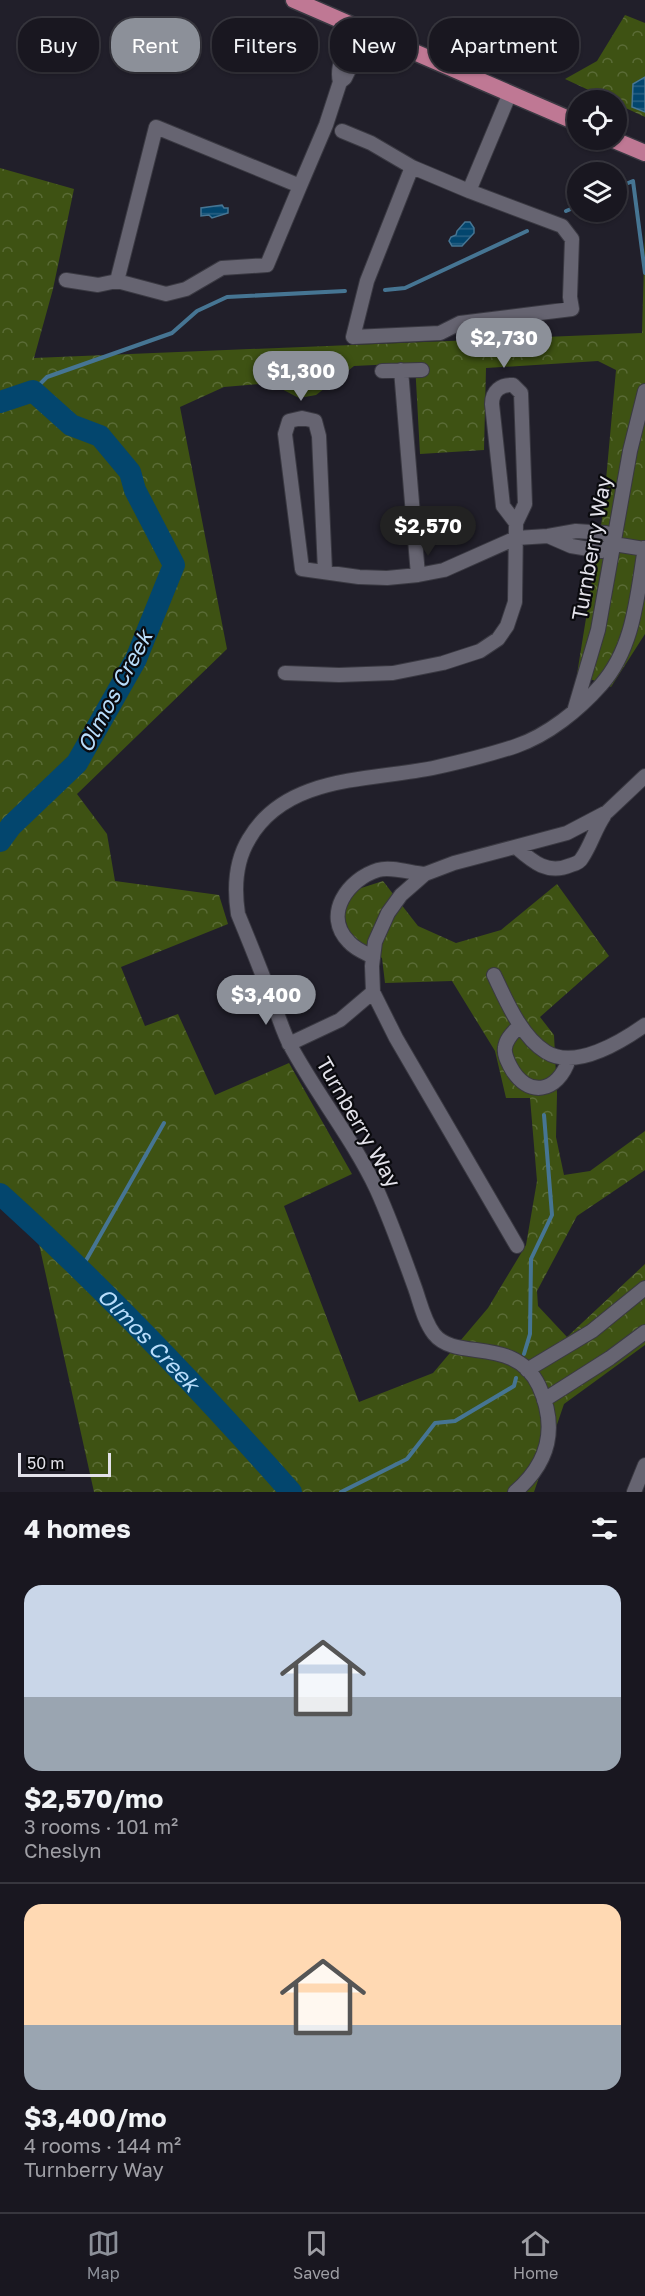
<!DOCTYPE html>
<html lang="en">
<head>
<meta charset="utf-8">
<style>
	:root { --surface:#191720; --page:#26242d; --text:#f1f3f6; --muted:#9f9fa5; --line:#37363e; --accent:#8c9099 }
	body { margin:0; font-family:"Golos Text",sans-serif; background:var(--page); color:var(--text); height:100vh; display:flex; flex-direction:column; font-size:22px; white-space:nowrap }
	* { box-sizing:border-box; margin:0 }
	p { font-size:20px; color:var(--muted) }
	.icon { flex:none; width:33px; height:33px; fill:none; stroke:currentColor; stroke-width:2; stroke-linecap:round; stroke-linejoin:round }
	.map { position:relative; height:1492px; overflow:hidden }
	.panel { display:flex; flex-direction:column; background:var(--surface); flex:1 }
	.panel>* { flex:none }
	.hud { position:absolute; left:18px; top:18px; width:609px; height:54px; display:flex; gap:12px }
	.buttons { position:absolute; left:567px; top:90px; display:grid; gap:12px }
	.buttons a { display:grid; place-items:center; width:60px; height:60px; border-radius:50%; background:var(--surface); box-shadow:0 2px 4px #0004,0 0 0 2px var(--line); font-size:30px }
	.scale { position:absolute; left:18px; bottom:15px; width:93px; box-sizing:border-box; padding-left:6px; border:3px solid #e3e2ea; border-top:0; font-size:16px; line-height:21px; white-space:nowrap; color:#e3e2ea; -webkit-text-stroke:4px #0a0a0e; paint-order:stroke }
	.price { position:absolute; translate:-50% -51px; padding:0 14px; border-radius:21px; background:var(--accent); color:#fff; font-size:20px; line-height:39px; filter:drop-shadow(0 2px 3px #0008) }
	.price::after { content:''; position:absolute; left:50%; top:36px; width:18px; height:14px; margin-left:-9px; background:inherit; clip-path:polygon(0 0,100% 0,50% 100%) }
	.price.active { background:#222; color:#fff }
	ul { padding:0; list-style:none }
	li { display:grid; align-content:center; gap:12px; height:318px; padding:0 24px }
	li+li { border-top:2px solid var(--line) }
	li span { display:grid; place-items:center; height:186px; border-radius:18px; color:#555 }
	li>.icon { margin-inline-start:auto }
	span .icon { width:108px; height:108px; fill:#fffc; stroke-width:1 }
	li b { font-size:26px }
	h2 { display:flex; justify-content:space-between; align-items:center; height:72px; padding:0 24px; font-size:26px }
	.tag { padding:0 21px; border-radius:24px; background:var(--surface); box-shadow:0 2px 4px #0004,0 0 0 2px var(--line); font-size:21px; line-height:54px }
	.tag.active { background:var(--accent); color:#fff }
	.dock { display:flex; justify-content:space-around; align-items:center; height:84px; border-top:2px solid var(--line); background:var(--surface); font-size:16px; color:var(--muted) }
	.dock a { display:grid; justify-items:center; gap:3px }
	.dock .active { color:var(--accent) }
	.map>svg:first-child { display:block }
	.forest { fill:url(#forest-crowns) }
	.water { fill:url(#water-rules); stroke:#467593; stroke-width:1.5 }
	.lines { fill:none; stroke-linecap:round; stroke-linejoin:round }
	.stream { stroke:#467593; stroke-width:4 }
	.river { stroke:#03466e; stroke-width:22 }
	.minor-casing { stroke:#3a3942; stroke-width:16 }
	.major-casing { stroke:#3a3942; stroke-width:19 }
	.minor { stroke:#666471; stroke-width:14 }
	.major { stroke:#bf7894; stroke-width:16 }
	.labels { text-anchor:middle; dominant-baseline:central; stroke-width:4.5; stroke-linejoin:round; paint-order:stroke }
	.street-label { font-size:21px; fill:#e3e2ea; stroke:#0a0a0e }
	.water-label { font-size:22px; font-style:italic; fill:#b8ddfb; stroke:#0a0a0e }
</style>
</head>
<body>
<div class="map">
<svg width="645" height="1492" viewBox="0 0 645 1492">
	<defs>
		<pattern id="forest-crowns" width="20" height="18" patternUnits="userSpaceOnUse" patternTransform="scale(1.5)"><rect width="20" height="18" fill="#3e5213"/><path d="M2 6a3 3 0 1 1 6 0M12 15a3 3 0 1 1 6 0" fill="none" stroke="#5a6b36"/></pattern>
		<pattern id="water-rules" width="6" height="5" patternUnits="userSpaceOnUse" patternTransform="scale(1.5)"><rect width="6" height="5" fill="#03466e"/><path d="M0 2.5h6" fill="none" stroke="#286083"/></pattern>
	</defs>
	<rect width="100%" height="100%" fill="#211f2a"/>
	<path class="forest" d="M625,15L645,23V117L617,104L616,100H610L565,79L597,61Z
		M0,168L74,189L53,289L34,358L642,333L645,228V634L611,687L577,674L603,513L616,370L598,361L486,368L484,450L420,454L415,363L354,366L316,395L299,398L270,383L224,387L180,407L227,649L77,794L107,834L115,881L219,895L228,924L121,967L145,1026L178,1014L215,1095L289,1063L352,1174L284,1206L359,1402L433,1373L488,1308L526,1245L537,1181L530,1098H506L495,1051L452,981L385,983L382,958L351,937L343,913L355,890L383,881L418,926L456,943L501,930L557,884L609,956L540,1017L554,1035L557,1094L556,1137L564,1175L590,1171L645,1131V1170L577,1216L537,1291L538,1306L567,1337L645,1264V1345L564,1404L534,1492H94L39,1244L0,1205Z"/>
	<path class="water" d="M645,77V112L632,107L633,84Z
		M222,205L224,208H228V213L212,218L209,215L201,216V208Z
		M465,222H470L474,228V233L462,246H452L449,241L451,237L456,235L457,231Z"/>
	<g class="lines">
		<path class="stream" d="M616,188L633,181L645,273
			M566,211L578,206
			M385,290L405,288L527,231
			M33,391L47,377L172,333L197,311L227,297L345,291
			M80,1271L164,1123
			M524,1354L530,1334L531,1259L552,1215L544,1115
			M341,1492L407,1459L435,1423L455,1421L514,1386L516,1378"/>
		<g class="river">
			<path d="M0,402L33,391L71,425L100,436L130,472L135,490L174,565L136,659L77,763L11,826L0,841"/>
			<path id="s1" d="M0,1194C103,1287 199,1388 291,1492"/>
		</g>
		<defs>
			<path id="minor" d="M340,82L345,78L368,31
				M342,131L371,143L412,167L367,281L353,337L440,333L460,323L572,309L570,297L572,239L562,226L469,191L510,93
				M412,167L469,191
				M300,186L267,265L222,268L186,289L166,294L117,281L156,127L300,186L326,125L340,82C335,63 350,43 358,27
				M66,280L98,285L117,281
				M401,370L418,575
				M382,371L422,370
				M548,536L571,546L601,551L614,544
				M614,544L645,549
				M325,571L319,436L315,421L302,418L289,421L285,434L302,569L359,577L387,578L418,575L444,570L516,538L548,536L576,531L606,533L614,544
				M285,673L339,675L393,673L443,663L480,651L498,639L507,626L515,602L516,523L525,504L521,393L513,385C501,384 492,391 492,404L503,506L516,523
				M575,708L598,630L630,451L645,391
				M517,848C533,862 548,875 571,865C575,864 580,862 582,858C591,845 595,829 604,816
				M373,957C365,953 355,949 349,942C322,915 348,879 378,870C391,866 411,873 425,874
				M494,975C506,1000 521,1037 546,1052C575,1070 621,1042 645,1025
				M520,1025C514,1032 506,1038 505,1048C504,1054 507,1060 510,1066C527,1099 558,1093 569,1059
				M289,1044L340,1020L373,992
				M517,1246L396,1038L373,992L372,966L375,942L388,913L401,895L425,874L454,863L567,833L607,812L645,776
				M527,1370L592,1331L645,1288
				M544,1400L610,1358L645,1332
				M515,1492C549,1463 558,1428 539,1386C515,1335 456,1362 434,1334C424,1321 420,1302 415,1288C403,1255 391,1221 377,1190C353,1139 317,1095 290,1045C283,1032 279,1017 273,1003C262,973 250,943 238,914C234,888 235,862 249,839C286,775 369,781 433,768C460,762 489,755 516,746C548,735 579,710 601,685C634,648 637,596 645,548
				M634,1492L645,1465"/>
			<path id="major" d="M294,0L578,123
				M614,140L645,153"/>
		</defs>
		<use href="#minor" class="minor-casing"/>
		<use href="#major" class="major-casing"/>
		<use href="#minor" class="minor"/>
		<use href="#major" class="major"/>
	</g>
	<g class="labels">
		<g class="street-label">
			<text transform="translate(591 548) rotate(-80)">Turnberry Way</text>
			<text transform="translate(359 1122) rotate(60)">Turnberry Way</text>
		</g>
		<g class="water-label">
			<text transform="translate(114 691) rotate(-62)">Olmos Creek</text>
			<text stroke="none"><textPath href="#s1" startOffset="208">Olmos Creek</textPath></text>
		</g>
	</g>
</svg>
<div class="buttons">
<a><svg class="icon" aria-label="locate" viewBox="0 0 24 24"><circle cx="12" cy="12" r="6"/><path d="M12 2v4M12 18v4M2 12h4M18 12h4"/></svg></a>
<a><svg class="icon" aria-label="layers" viewBox="0 0 24 24"><path d="M12 4l9 5-9 5-9-5zM3 14l9 5 9-5"/></svg></a>
</div>
<div class="scale">50 m</div>
<b class="price" style="left:504px;top:369px">$2,730</b>
<b class="price" style="left:301px;top:402px">$1,300</b>
<b class="price active" style="left:428px;top:557px">$2,570</b>
<b class="price" style="left:266px;top:1026px">$3,400</b>
<div class="hud">
<a class="tag">Buy</a>
<a class="tag active">Rent</a>
<a class="tag">Filters</a>
<a class="tag">New</a>
<a class="tag">Apartment</a>
</div>
</div>
<section class="panel">
<h2>4 homes<svg class="icon" aria-label="filters" viewBox="0 0 24 24"><path d="M4 7h16M4 17h16"/><circle cx="9" cy="7" r="2"/><circle cx="15" cy="17" r="2"/></svg></h2>
<ul>
<li><span style="background:linear-gradient(#c9d6e8 60%,#9aa5b1 0)"><svg class="icon" aria-label="home" viewBox="0 0 24 24"><path d="M3 11l9-7 9 7M6 9v11h12V9"/></svg></span><div><b>$2,570/mo</b><p>3 rooms · 101 m²</p><p>Cheslyn</p></div></li>
<li><span style="background:linear-gradient(#ffd9b3 65%,#9aa5b1 0)"><svg class="icon" aria-label="home" viewBox="0 0 24 24"><path d="M3 11l9-7 9 7M6 9v11h12V9"/></svg></span><div><b>$3,400/mo</b><p>4 rooms · 144 m²</p><p>Turnberry Way</p></div></li>
</ul>
</section>
<nav class="dock">
<a class="active"><svg class="icon" aria-label="map" viewBox="0 0 24 24"><path d="M3 6l6-2 6 2 6-2v14l-6 2-6-2-6 2zM9 4v14M15 6v14"/></svg>Map</a>
<a><svg class="icon" aria-label="saved" viewBox="0 0 24 24"><path d="M7 4h10v16l-5-4-5 4z"/></svg>Saved</a>
<a><svg class="icon" aria-label="home" viewBox="0 0 24 24"><path d="M3 11l9-7 9 7M6 9v11h12V9"/></svg>Home</a>
</nav>
</body>
</html>
